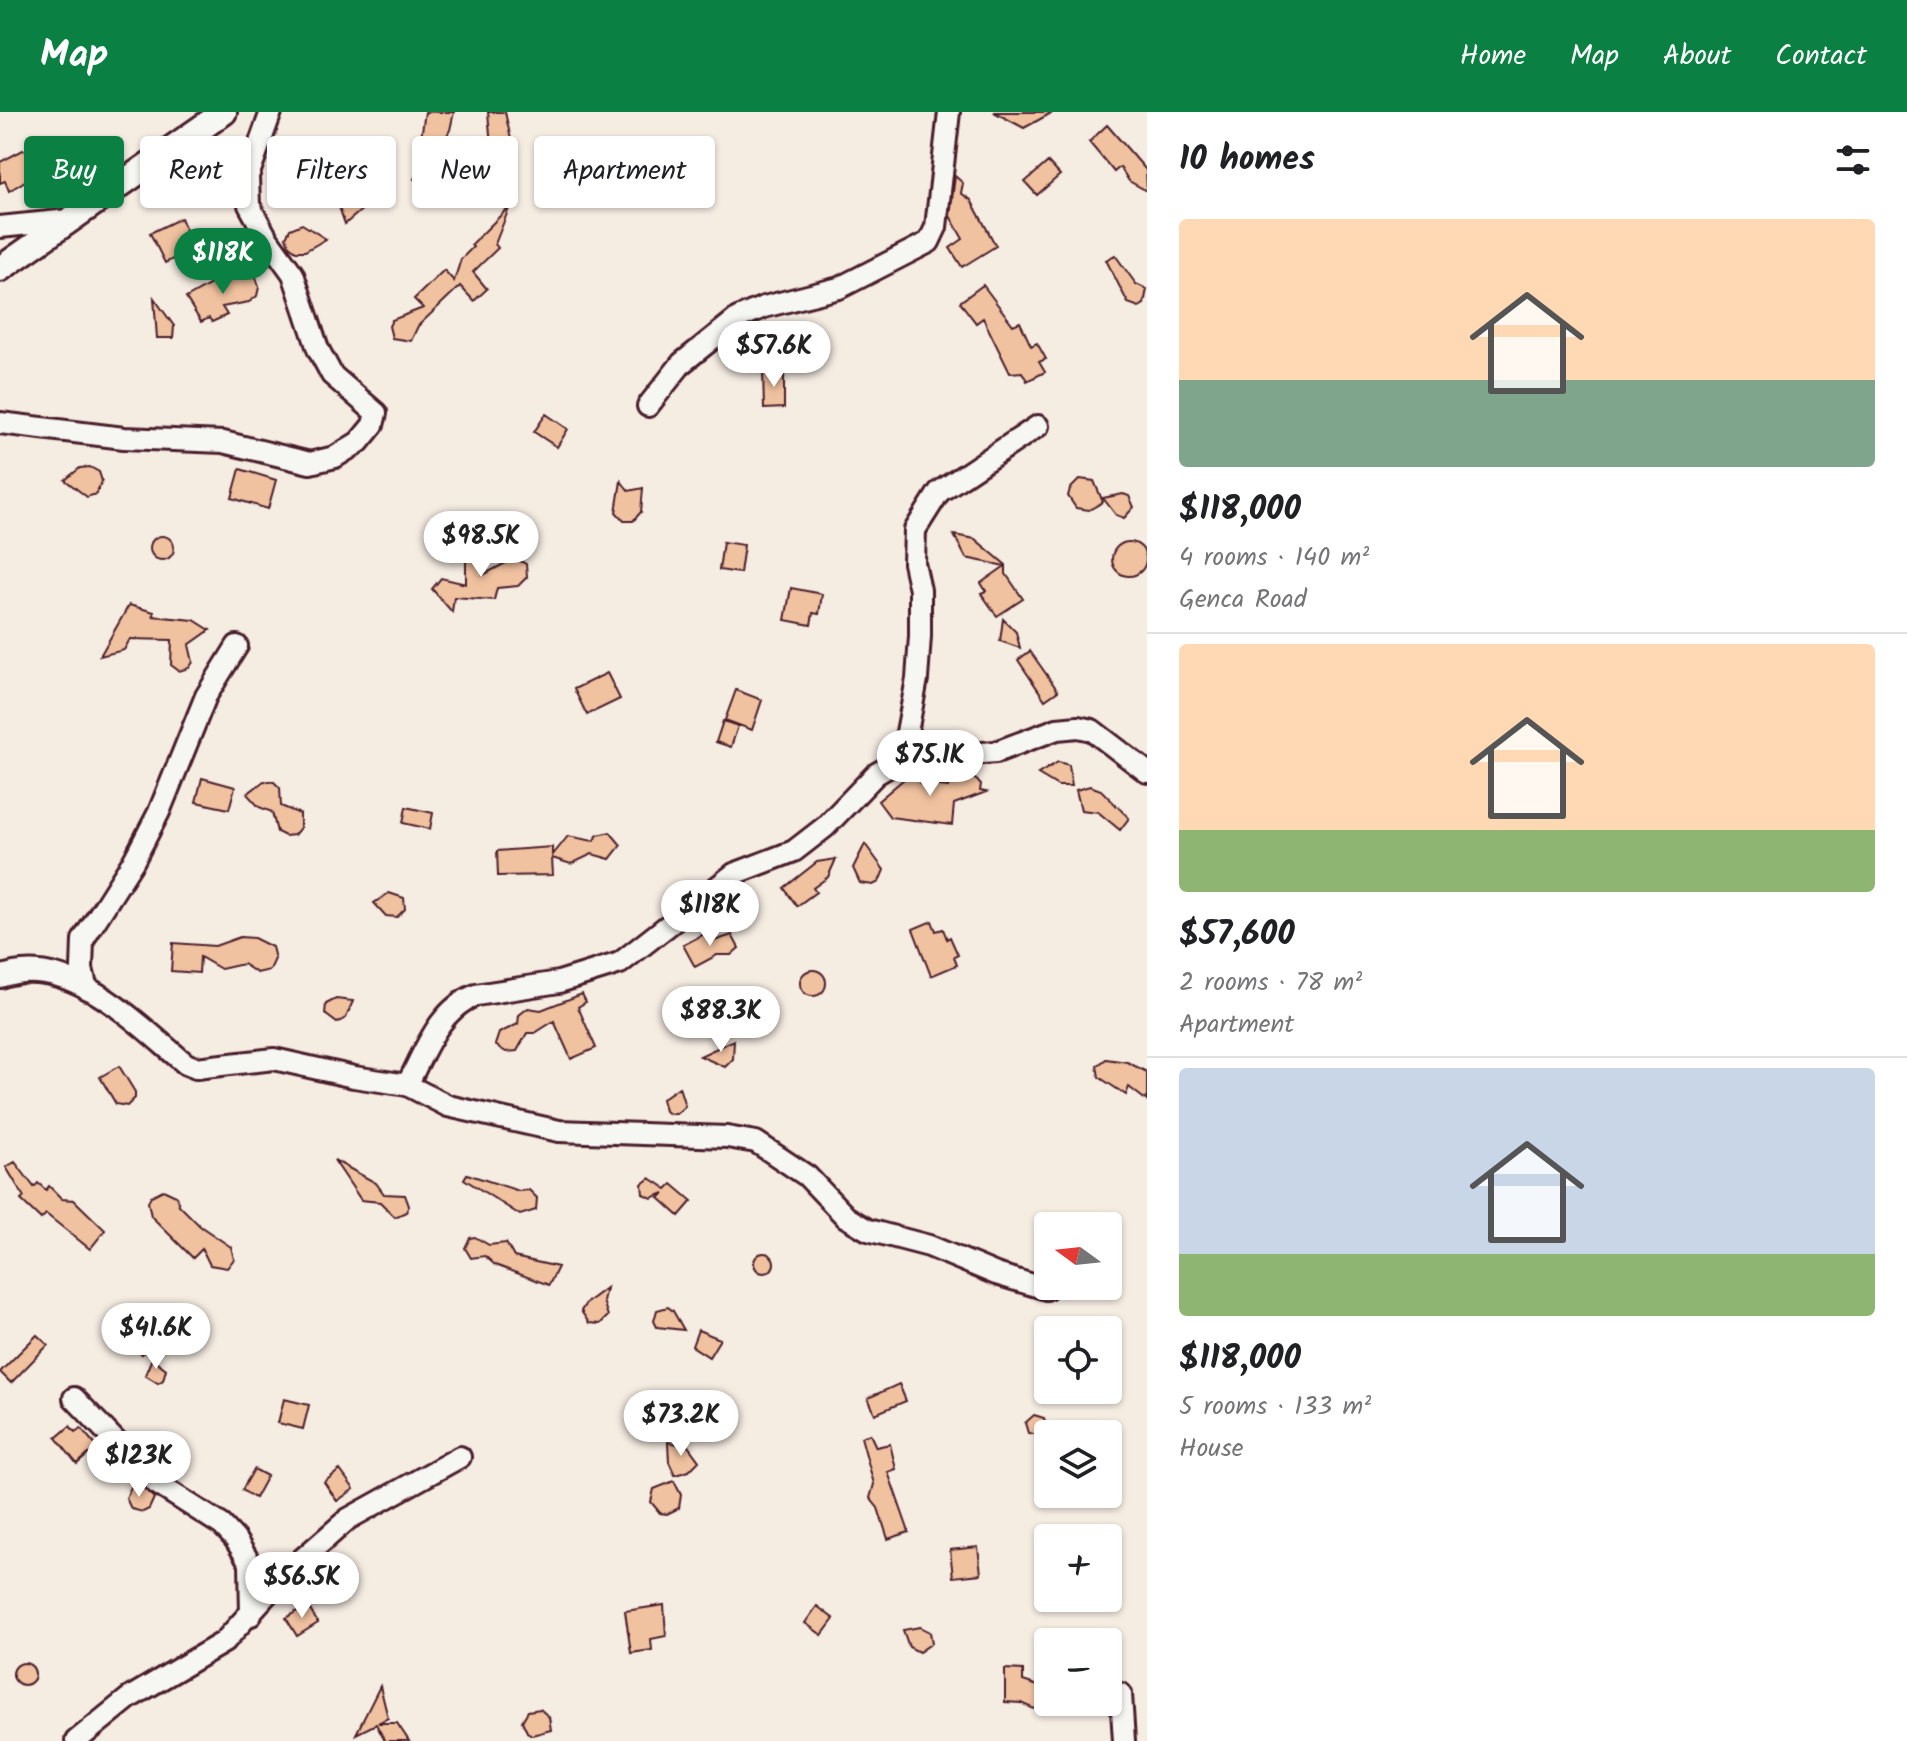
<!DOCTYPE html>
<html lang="en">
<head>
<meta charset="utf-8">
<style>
	:root { --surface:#fff; --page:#f2f2f2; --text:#202124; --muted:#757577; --line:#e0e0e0; --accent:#0b8043 }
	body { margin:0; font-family:Kalam,sans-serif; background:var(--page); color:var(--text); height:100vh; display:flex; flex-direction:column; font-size:30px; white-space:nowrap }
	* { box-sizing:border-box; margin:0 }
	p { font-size:26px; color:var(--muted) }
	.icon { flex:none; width:44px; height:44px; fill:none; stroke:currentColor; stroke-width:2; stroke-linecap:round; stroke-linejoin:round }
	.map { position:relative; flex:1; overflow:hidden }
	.details { display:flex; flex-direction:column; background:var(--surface); width:760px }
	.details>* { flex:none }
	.guide { position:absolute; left:24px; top:24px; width:760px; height:72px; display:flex; gap:16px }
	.needle { width:52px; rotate:285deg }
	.buttons { position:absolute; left:1034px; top:1100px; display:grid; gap:16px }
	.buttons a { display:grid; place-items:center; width:88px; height:88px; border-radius:8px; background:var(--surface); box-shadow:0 2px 6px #0004; font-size:40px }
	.price { position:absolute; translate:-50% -68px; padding:0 18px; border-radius:28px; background:#fff; color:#222; font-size:26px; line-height:52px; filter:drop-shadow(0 2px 4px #0008) }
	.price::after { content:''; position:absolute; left:50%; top:48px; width:24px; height:18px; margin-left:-12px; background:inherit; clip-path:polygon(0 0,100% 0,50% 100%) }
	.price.selected { background:var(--accent); color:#fff }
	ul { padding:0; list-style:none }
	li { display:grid; align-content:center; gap:16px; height:424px; padding:0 32px }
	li+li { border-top:2px solid var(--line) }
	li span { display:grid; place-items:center; height:248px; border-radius:8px; color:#555 }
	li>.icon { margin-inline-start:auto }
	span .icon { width:144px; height:144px; fill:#fffc; stroke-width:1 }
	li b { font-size:34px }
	h2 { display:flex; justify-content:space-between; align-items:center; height:96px; padding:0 32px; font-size:34px }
	.tag { padding:0 28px; border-radius:8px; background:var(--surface); box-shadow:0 2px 6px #0004; font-size:28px; line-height:72px }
	.tag.selected { background:var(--accent); color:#fff }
	header { display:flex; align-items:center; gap:48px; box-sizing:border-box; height:112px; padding:0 40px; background:var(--accent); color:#fff }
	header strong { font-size:38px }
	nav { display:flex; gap:44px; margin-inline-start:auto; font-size:28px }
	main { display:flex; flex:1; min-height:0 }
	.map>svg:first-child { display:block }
	.building { fill:#f1c2a0; stroke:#4a1f2b; stroke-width:2 }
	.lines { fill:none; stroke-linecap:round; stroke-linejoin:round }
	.minor-casing { stroke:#4a1f2b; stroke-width:26 }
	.tertiary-casing { stroke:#4a1f2b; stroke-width:30 }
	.minor { stroke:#f6f6f2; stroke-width:20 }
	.tertiary { stroke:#f6f6f2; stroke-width:24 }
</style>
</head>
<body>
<header>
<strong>Map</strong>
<nav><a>Home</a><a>Map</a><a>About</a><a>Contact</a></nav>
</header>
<main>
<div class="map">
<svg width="1147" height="1629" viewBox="0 0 1147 1629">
	<rect width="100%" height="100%" fill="#f5ece2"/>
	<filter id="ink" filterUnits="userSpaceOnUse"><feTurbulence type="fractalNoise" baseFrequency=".0125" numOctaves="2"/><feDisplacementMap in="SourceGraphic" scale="16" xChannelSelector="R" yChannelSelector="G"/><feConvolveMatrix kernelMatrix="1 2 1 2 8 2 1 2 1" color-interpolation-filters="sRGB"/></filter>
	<g filter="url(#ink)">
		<path class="building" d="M425,0H454L450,18L432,50L440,55L428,76L414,67L425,49L420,32Z
			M488,0H505L512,32L498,54L491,34Z
			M994,0H1053L1024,16Z
			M1107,13L1146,58L1147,79L1129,69L1120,55L1114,60L1089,30Z
			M23,38L36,41L42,53L41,59L9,79L5,69L0,71V50Z
			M1048,50L1060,63L1037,83L1025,70Z
			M955,64L963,71L961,81L971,88L996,134L962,155L950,136L963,127L950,104Z
			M633,69L657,72L655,89L631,86Z
			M348,81L360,84L364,96L345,112L338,92Z
			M510,94L495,132L498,136L473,160L487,177L474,189L460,174L418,214L411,229L392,226L389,214L392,208L423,196L414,187L444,158L454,169L461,147L473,135L471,133Z
			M181,106L194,137L165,151L150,121Z
			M302,112L326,127L305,139H296L289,134L286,125L290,117Z
			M1115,143L1136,172L1147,177L1144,192L1139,195L1128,191L1106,148Z
			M242,160L256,165L259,175L257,184L249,190L222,195L227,203L212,210L209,206L201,210L186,186L220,167L223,173Z
			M983,173L1013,213L1020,210L1031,234L1037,231L1046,247L1039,250L1045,260L1027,269L1022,260L1010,261L983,206L976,211L960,190Z
			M154,186L174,214L173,226H157Z
			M759,216H769L778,227L772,256L750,236L752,222Z
			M763,257H784V296L764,297Z
			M546,302L568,317L557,335L534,320Z
			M90,355L99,360L102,369L96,382L87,385L65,368L80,356Z
			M240,357L276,368L268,397L232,386Z
			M1080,367L1094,369L1103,390L1089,398L1076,396L1068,384L1070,377Z
			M621,369L629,379L643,376L641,400L633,409H624L616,400Z
			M1123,382L1129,384L1134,395L1124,406L1116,403L1103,386Z
			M954,423L975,427L1006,453V462L1023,487L997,504L981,481L986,479L981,471L1005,454L966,446Z
			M150 436a12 12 0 1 1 24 0a12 12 0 1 1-24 0Z
			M723,430L744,433L740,461L719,458Z
			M1112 447a17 17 0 1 1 34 0a17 17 0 1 1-34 0Z
			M466,433L484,434L483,463L515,446L526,452L527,465L518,474L497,476L494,488L454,485L452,500L432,477L441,466L466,472Z
			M791,476L822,482L819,502L813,501L811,513L785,508Z
			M129,493L154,500L153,504L194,508L210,518L189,533L193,550L189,556L179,559L171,553L172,528L130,527L124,538L100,544Z
			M1003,507L1016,520L1020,536L1000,529Z
			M1030,539L1058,579L1045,588L1018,548Z
			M607,561L620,587L587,603L574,577Z
			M736,578L762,588L752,618L725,608Z
			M723,609L738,614L731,635L716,630Z
			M1058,650L1069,653L1072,674H1058L1038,662Z
			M950,658L965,659L981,672L980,679L986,680L954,692L952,713L890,705L878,689L911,661L919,666L920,672L948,675Z
			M202,666L235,675L229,697L196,690Z
			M264,669L274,670L280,676L281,694L300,702V716L294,723L285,724L277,720L272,700L259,695L247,682Z
			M1090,674L1101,678L1129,706L1120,718L1098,700L1081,698L1076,678Z
			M406,695L433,701L430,717L403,711Z
			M610,720L621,733L610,747L592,742L571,752L552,746L553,763L498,764L497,739L552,735V744L568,724L593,729L598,723Z
			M865,732L884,758L879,770L873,773L860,771L853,756Z
			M836,747L828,765L813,776L816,780L797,794L784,776L817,750Z
			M389,781L404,786L405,797L397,805L386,804L374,791Z
			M932,809L936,819L943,817L947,827L950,825L958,843L954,845L957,853L931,864L913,817Z
			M706,821L711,830L732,823L739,836L731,843H717L695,855L683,833Z
			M240,825L254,826L272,835L275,847L270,858L257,861L243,852L221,857L200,845L199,861L171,859L173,831L215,834Z
			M800 871a13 13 0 1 1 26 0a13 13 0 1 1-26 0Z
			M582,882L586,890L578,895L596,936L571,947L554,909L535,921H527L517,939L506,940L495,933L499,921L518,912L519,903L528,896L541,898Z
			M336,887L353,889L346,906L337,911L325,902L326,892Z
			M734,928L733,947L725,955L700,944Z
			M1106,947L1127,950L1147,960V989L1129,975L1126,983L1099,965L1097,954Z
			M119,954L135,980V986L127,994L116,992L100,965Z
			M679,975L685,994L676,1002H670L665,999L662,987Z
			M334,1048L376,1071L384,1082L405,1083L409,1094L406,1100L395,1105L380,1090L361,1088Z
			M15,1050L34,1075L38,1071L46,1078L49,1074L62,1087L74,1088L105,1118L90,1137L46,1102L41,1107L21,1088L24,1085L6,1055Z
			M467,1062L519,1079L529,1078L537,1086L536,1098L520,1103L464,1067Z
			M650,1066L667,1077L672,1072L692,1089L679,1104L659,1086L664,1081L652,1086L643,1082L642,1072Z
			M163,1078L176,1084L179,1093L200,1114L231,1135L234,1147L227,1156L210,1153L202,1137L193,1146L151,1104L148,1090L151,1084Z
			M475,1125L489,1133L506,1131L514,1145L558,1155L549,1173L495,1153L485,1144L471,1146L465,1136L470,1126Z
			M754 1151a10 10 0 1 1 20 0a10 10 0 1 1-20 0Z
			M606,1176L603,1189L608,1204L600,1212L589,1211L581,1199L586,1191Z
			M668,1195L673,1199L684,1218L657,1215L654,1209L657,1198Z
			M129,1202L156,1220L142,1242L114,1224Z
			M698,1218L720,1227L709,1245L692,1234Z
			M37,1223L48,1233L11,1271L0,1260Z
			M152,1246L166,1257L163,1268L158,1271L145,1263Z
			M899,1272L906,1289L875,1302L868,1286Z
			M284,1287L309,1293L303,1317L278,1311Z
			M1034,1303L1044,1306L1048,1325L1028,1321L1025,1311Z
			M70,1314L75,1320L81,1316L97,1335L77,1352L56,1326Z
			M870,1322L876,1335L890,1332L896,1357L888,1360L909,1420L888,1427L878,1396L870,1386L874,1372L861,1325Z
			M668,1330L688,1334L699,1349L689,1359L675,1363L669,1350Z
			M254,1357L267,1364L255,1386L242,1378Z
			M340,1358L354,1377L337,1389L324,1370Z
			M674,1369L681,1383L679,1396L667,1402L660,1401L651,1390L654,1377Z
			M139,1372L154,1386L149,1397L143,1400L131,1397L126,1386L131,1375Z
			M978,1435L981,1462L953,1465L950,1438Z
			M307,1493L318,1511L297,1524L286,1506Z
			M664,1493L666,1524L651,1527L652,1538L631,1541L625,1499Z
			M817,1494L834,1507L822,1523L805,1511Z
			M920,1515L930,1520L932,1531L919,1540L909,1535L903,1518Z
			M13 1562a11 11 0 1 1 22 0a11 11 0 1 1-22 0Z
			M1005,1557L1023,1558V1569L1044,1576V1592L1034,1597L1021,1591L1005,1590Z
			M380,1574L388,1606L378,1611H397L409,1629H385L376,1612L356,1622Z
			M540,1597L549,1605L551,1618L532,1623L527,1620L522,1609L528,1599Z"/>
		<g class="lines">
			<defs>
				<path id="minor" d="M0,115L69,108
					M648,294L682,251L738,206L764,195L839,176L929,130L936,115L949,0
					M0,311L124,326L223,330L310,351L335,345L359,330L373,313L376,301L332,263L318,237L293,162L267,126L249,93L248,64L271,0
					M902,647L917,567L920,524V478L914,451L915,418L939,380L1038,314
					M0,865C69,839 137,912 186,952L196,956L274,947L354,965L407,973L448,994L559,1019L727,1025L756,1030L807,1064L846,1105L868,1118L929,1134L996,1162L1046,1177
					M87,877L82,857L83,828L134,748L159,700L206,584L237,534
					M407,973C425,939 439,897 476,883L559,870L620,851L734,762L794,739L825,715L876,662L902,647L996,640L1057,617L1078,615L1092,618L1147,660
					M74,1286L156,1371L222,1413L235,1427L250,1451L251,1503
					M1121,1582L1124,1629
					M76,1629L129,1586L224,1530L284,1463L348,1407L460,1345"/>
				<path id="tertiary" d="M0,157L224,0"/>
			</defs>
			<use href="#minor" class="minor-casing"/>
			<use href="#tertiary" class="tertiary-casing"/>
			<use href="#minor" class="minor"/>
			<use href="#tertiary" class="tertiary"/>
		</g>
	</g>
</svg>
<div class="buttons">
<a><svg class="needle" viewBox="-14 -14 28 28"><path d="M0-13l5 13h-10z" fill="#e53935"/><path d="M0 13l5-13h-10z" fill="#757577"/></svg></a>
<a><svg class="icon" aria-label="locate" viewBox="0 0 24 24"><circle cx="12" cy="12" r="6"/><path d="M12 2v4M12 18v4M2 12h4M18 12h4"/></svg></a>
<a><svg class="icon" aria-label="layers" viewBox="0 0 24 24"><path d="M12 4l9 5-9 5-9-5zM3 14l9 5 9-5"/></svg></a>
<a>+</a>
<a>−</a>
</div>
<b class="price selected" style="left:223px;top:184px">$118K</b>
<b class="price" style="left:774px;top:277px">$57.6K</b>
<b class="price" style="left:481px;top:467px">$98.5K</b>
<b class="price" style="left:930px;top:686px">$75.1K</b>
<b class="price" style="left:710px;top:836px">$118K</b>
<b class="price" style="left:721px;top:942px">$88.3K</b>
<b class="price" style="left:156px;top:1259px">$41.6K</b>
<b class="price" style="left:681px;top:1346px">$73.2K</b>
<b class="price" style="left:139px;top:1387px">$123K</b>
<b class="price" style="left:302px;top:1508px">$56.5K</b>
<div class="guide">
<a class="tag selected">Buy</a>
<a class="tag">Rent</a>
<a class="tag">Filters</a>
<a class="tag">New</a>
<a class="tag">Apartment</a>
</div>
</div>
<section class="details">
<h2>10 homes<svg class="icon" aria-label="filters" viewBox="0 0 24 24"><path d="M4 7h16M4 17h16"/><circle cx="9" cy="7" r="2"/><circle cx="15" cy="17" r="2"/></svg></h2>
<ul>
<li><span style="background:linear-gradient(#ffd9b3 65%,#7fa58c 0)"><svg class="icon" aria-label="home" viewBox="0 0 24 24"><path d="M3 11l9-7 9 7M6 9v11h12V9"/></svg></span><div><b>$118,000</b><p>4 rooms · 140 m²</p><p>Genca Road</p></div></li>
<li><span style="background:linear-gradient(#ffd9b3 75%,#8fb573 0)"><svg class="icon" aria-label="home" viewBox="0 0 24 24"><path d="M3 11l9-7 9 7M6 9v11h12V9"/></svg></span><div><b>$57,600</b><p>2 rooms · 78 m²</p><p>Apartment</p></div></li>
<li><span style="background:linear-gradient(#c9d6e8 75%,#8fb573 0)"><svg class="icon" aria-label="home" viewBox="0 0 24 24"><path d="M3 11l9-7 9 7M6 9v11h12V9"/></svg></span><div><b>$118,000</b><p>5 rooms · 133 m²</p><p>House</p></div></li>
</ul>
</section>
</main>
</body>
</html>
